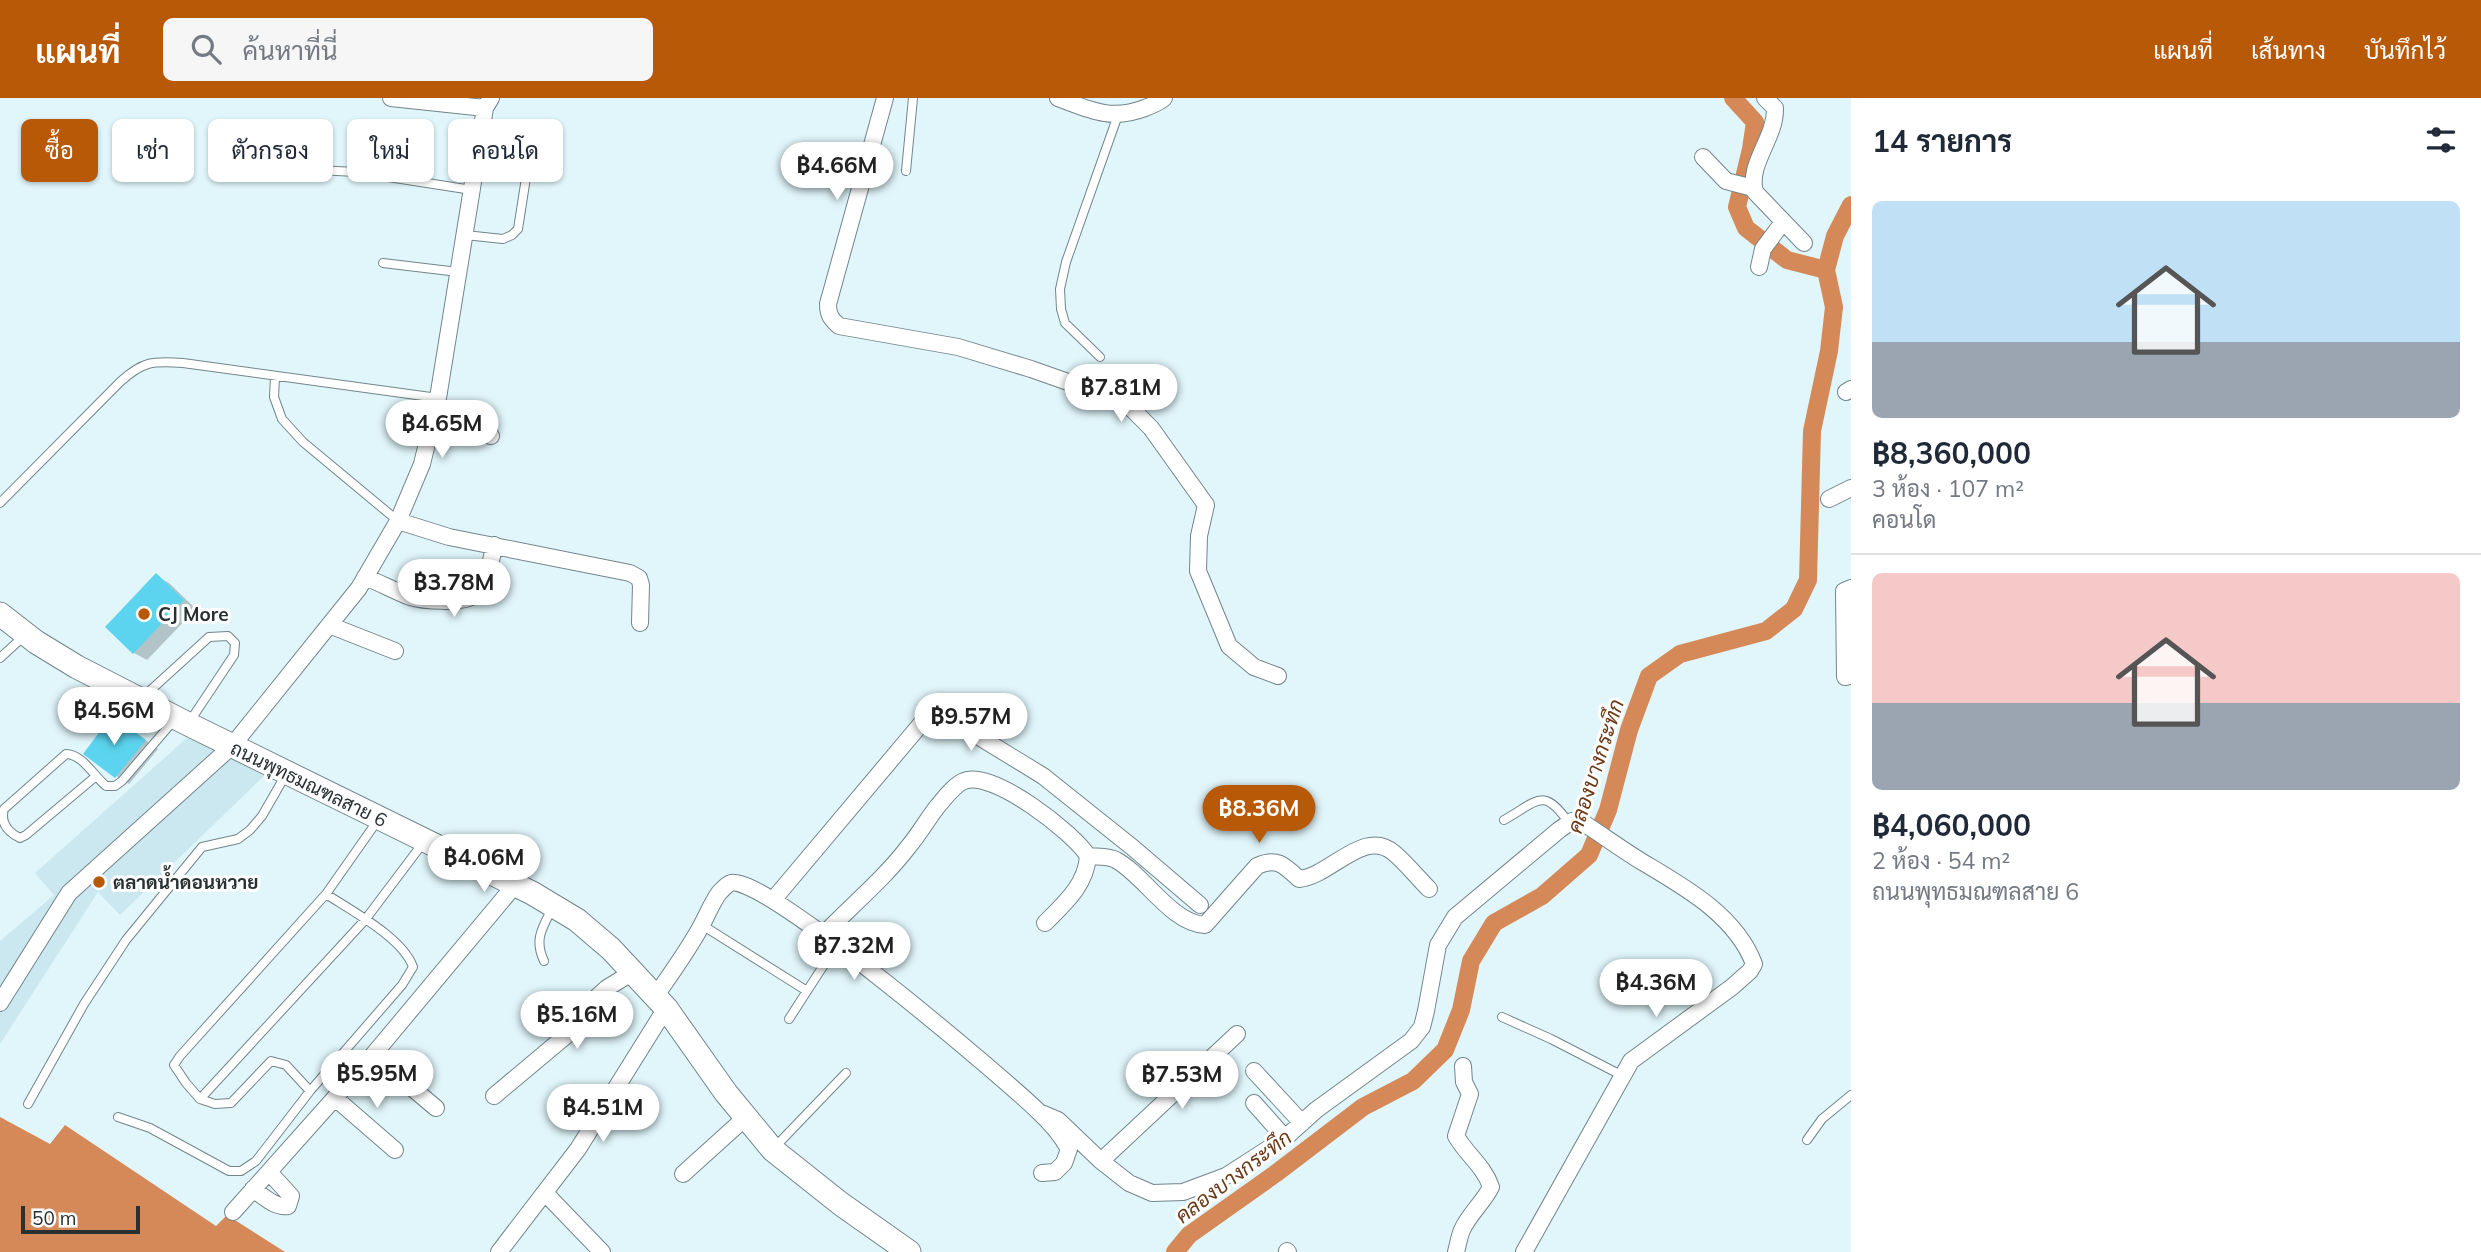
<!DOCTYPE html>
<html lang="th">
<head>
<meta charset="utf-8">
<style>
	:root { --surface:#fff; --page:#f6f6f7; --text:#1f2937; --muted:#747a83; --line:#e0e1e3; --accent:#b75906 }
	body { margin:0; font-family:Mulish,Sarabun,sans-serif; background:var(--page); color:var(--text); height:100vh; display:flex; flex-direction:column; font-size:26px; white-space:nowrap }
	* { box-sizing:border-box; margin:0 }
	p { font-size:23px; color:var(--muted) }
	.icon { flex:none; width:38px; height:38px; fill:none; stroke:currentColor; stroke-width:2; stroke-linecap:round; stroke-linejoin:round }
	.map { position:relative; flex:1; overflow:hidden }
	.drawer { display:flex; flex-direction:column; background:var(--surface); width:630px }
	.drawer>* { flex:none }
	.hud { position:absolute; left:21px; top:21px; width:665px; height:63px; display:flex; gap:14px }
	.scale { position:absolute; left:21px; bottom:18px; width:119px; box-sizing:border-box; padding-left:7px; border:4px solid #283032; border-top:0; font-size:19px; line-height:24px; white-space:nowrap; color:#283032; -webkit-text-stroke:5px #fefefe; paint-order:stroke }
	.price { position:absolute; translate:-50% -60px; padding:0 16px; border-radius:24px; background:#fff; color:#222; font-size:23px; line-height:46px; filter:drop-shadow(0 2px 4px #0008) }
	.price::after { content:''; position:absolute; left:50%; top:42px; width:21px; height:16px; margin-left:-10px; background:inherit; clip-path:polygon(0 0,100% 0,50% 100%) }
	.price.selected { background:var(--accent); color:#fff }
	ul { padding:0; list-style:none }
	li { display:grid; align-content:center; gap:14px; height:371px; padding:0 21px }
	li+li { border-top:2px solid var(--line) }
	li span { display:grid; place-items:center; height:217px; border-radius:10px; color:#555 }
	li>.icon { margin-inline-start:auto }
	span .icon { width:126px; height:126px; fill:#fffc; stroke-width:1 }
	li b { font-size:30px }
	h2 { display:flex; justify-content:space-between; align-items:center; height:84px; padding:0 21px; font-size:30px }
	.chip { padding:0 24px; border-radius:10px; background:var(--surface); box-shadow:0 2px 5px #0004; font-size:24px; line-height:63px }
	.chip.selected { background:var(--accent); color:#fff }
	header { display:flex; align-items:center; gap:42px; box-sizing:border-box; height:98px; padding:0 35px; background:var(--accent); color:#fff }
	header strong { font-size:33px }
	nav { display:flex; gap:38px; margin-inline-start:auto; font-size:24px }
	.search { width:490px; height:63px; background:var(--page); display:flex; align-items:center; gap:18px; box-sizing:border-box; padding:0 24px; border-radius:10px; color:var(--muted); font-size:26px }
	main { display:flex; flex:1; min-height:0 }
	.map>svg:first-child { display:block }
	.built { fill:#cbe8f0 }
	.water { fill:#d58959 }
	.shadow { fill:#0003 }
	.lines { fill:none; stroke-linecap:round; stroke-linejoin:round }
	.canal { stroke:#d58959; stroke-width:18 }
	.building { fill:#5cd4ef }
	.lane-casing { stroke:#72858a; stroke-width:10 }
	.street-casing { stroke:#72858a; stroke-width:18 }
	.secondary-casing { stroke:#72858a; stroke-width:25 }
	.lane { stroke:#fff; stroke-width:8 }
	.street { stroke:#fff; stroke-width:16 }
	.secondary { stroke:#fff; stroke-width:23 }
	.poi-dot { fill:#b75906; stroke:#fefefe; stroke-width:2.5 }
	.labels { text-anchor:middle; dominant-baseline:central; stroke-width:6; stroke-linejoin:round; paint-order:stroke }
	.poi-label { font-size:19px; font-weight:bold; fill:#283032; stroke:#fefefe; text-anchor:start }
	.street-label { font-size:19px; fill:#283032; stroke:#fefefe }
	.water-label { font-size:21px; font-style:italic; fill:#6c3916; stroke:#fefefe }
</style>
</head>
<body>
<header>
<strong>แผนที่</strong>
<div class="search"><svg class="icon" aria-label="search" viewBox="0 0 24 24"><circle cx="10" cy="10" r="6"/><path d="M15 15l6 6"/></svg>ค้นหาที่นี่</div>
<nav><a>แผนที่</a><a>เส้นทาง</a><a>บันทึกไว้</a></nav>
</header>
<main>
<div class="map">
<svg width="1851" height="1154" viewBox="0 0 1851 1154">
	<rect width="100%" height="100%" fill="#e0f6fb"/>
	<path class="built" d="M188,639L265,677L120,817L98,794L0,946V843L54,797L35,775Z"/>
	<path class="water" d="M0,1019L50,1046L65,1027L216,1128L227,1117L285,1154H0Z"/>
	<path class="shadow" d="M156,478L169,485L196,511L147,562L134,555Z
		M113,619L158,651L129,686L116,678Z"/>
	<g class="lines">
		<path class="canal" d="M1733,0L1755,24L1751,51L1737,109L1746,130L1787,162L1826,172
			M1175,1154L1189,1137L1275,1076L1363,1009L1413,983L1445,952L1461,912L1471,863L1494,825L1542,798L1589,757L1608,712L1629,632L1649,578L1680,556L1766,533L1794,511L1808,482L1812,333L1829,253L1834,209L1826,172L1835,138L1851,107"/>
	</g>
	<path class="building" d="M156,475L184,502L133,556L105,529Z
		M112,617L146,642L115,680L83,656Z"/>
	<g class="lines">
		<defs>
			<path id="lane" d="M297,71L356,74L472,92
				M906,73L913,0
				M465,137L503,141L512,137L518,131L528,67L477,59
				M383,165L458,174
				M1100,259L1065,225L1061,211L1060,191L1066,164L1118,17
				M275,279L274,299L282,321L303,344L398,423
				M0,405L120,284C143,263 152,263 183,265L438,300
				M0,560L24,538
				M142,600L209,539L228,538L235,545L234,557L188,626
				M95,679L26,737L20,740C8,734 0,725 4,711L66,656C82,656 94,678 106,688H115L122,683L175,621
				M1504,722C1538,703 1543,688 1569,725
				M326,796L180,958L174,967L186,985L200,1001L365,822L423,745
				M702,827L807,893L829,859
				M544,863C534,842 542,830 552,811
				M1502,919L1551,941L1623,978
				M789,921L807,893
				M200,1001L215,1006L231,1005L271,963L286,967L310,993
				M28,1006L84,906L126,842L202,749L238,741L250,732L262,718L285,678
				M118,1019L150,1030L229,1073H241L256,1063L310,993L402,887L413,869C403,840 352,813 326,796L378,722
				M1807,1042L1822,1021L1851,997
				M775,1049L846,975"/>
			<path id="street" d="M391,0L485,10
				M885,0L828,206C828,217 831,221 839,228L958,249L1031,271L1119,302L1133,312L1151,330L1206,407L1199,438L1198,473L1229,548L1254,569L1278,578
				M1058,0C1090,12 1111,23 1145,10C1152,7 1159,5 1164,0
				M1765,0L1775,10C1776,40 1747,66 1755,94L1804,145
				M1703,59L1726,83L1753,90
				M1759,169L1763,151L1783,124
				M1846,294L1851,291
				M433,322L491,338
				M1829,401L1851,390
				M398,423L449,439L630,475L639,480L641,487L640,525
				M365,479C380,485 395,493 410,499C422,503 465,506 474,497C488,485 491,465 494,447
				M1851,490L1844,493L1845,579L1851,578
				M329,527L395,553
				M1088,758C1097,759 1109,758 1116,762C1144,777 1172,826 1205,827L1257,768C1277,759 1284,767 1299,781C1331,778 1364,729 1394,755C1406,765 1417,779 1429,791
				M773,802L926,620L935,615L945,618L1043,678L1132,749L1200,807
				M823,837C851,808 884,781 909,748C919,736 927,722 937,709C944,701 954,687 964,683C992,671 1074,735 1088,758C1086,787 1065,805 1045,825
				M655,899C670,877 686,855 699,832C706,820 711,806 719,795C722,792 727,786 731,785C763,775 1005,981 1039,1014C1051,1025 1061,1037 1069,1051L1064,1065L1055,1074L1042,1075
				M0,905L69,795L232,648L359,490L398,423L422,366L438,300L485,10L491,0
				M373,957L436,1010
				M1254,973L1302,1025
				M494,998L568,936L583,912L607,890L633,874
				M335,1000L395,1052
				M1254,1005L1285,1040
				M1039,1014L1058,1022L1101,1063L1129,1085L1152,1095L1183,1094L1226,1078L1285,1040L1316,1012L1411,943L1422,929L1426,913L1438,847L1455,819L1559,732L1572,723L1585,726C1605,739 1624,753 1644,765C1686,790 1736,818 1754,866L1750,873L1732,889L1631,963L1524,1154
				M1101,1063L1237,936
				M683,1076L745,1020
				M253,1091C263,1098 275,1110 288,1108L291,1098L269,1074
				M546,1096L602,1154
				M233,1114L373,957L515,787
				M1287,1153L1288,1154
				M499,1154L578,1051L666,910
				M1456,1154C1458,1147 1459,1139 1462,1132C1469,1116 1483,1105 1491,1089C1484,1068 1466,1056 1456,1038L1470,996L1464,984L1463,968"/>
			<path id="secondary" d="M0,516L36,544L77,569L188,626L532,795L577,822L611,851L666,910L726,995L773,1052L841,1106L909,1154"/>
		</defs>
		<use href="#lane" class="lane-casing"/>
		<use href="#street" class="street-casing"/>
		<use href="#secondary" class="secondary-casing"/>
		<use href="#lane" class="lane"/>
		<use href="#street" class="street"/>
		<use href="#secondary" class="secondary"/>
	</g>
	<g class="poi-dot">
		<circle cx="144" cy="516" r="7"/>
		<circle cx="99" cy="784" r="7"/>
	</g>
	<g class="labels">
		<g class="poi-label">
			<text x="158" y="516">CJ More</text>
			<text x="113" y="784">ตลาดน้ำดอนหวาย</text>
		</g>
		<g class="street-label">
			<text transform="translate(309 686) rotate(26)">ถนนพุทธมณฑลสาย 6</text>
		</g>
		<g class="water-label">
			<text transform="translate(1595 668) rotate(-72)">คลองบางกระทึก</text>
			<text transform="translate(1233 1078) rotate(-37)">คลองบางกระทึก</text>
		</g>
	</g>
</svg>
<div class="scale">50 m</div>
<b class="price" style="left:837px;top:104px">฿4.66M</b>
<b class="price" style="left:1121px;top:326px">฿7.81M</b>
<b class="price" style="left:442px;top:362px">฿4.65M</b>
<b class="price" style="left:454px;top:521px">฿3.78M</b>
<b class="price" style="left:114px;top:649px">฿4.56M</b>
<b class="price" style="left:971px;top:655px">฿9.57M</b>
<b class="price selected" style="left:1259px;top:747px">฿8.36M</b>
<b class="price" style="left:484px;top:796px">฿4.06M</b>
<b class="price" style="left:854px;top:884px">฿7.32M</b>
<b class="price" style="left:1656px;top:921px">฿4.36M</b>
<b class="price" style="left:577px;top:953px">฿5.16M</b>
<b class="price" style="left:377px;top:1012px">฿5.95M</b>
<b class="price" style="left:1182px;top:1013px">฿7.53M</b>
<b class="price" style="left:603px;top:1046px">฿4.51M</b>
<div class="hud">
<a class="chip selected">ซื้อ</a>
<a class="chip">เช่า</a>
<a class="chip">ตัวกรอง</a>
<a class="chip">ใหม่</a>
<a class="chip">คอนโด</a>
</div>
</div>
<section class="drawer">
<h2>14 รายการ<svg class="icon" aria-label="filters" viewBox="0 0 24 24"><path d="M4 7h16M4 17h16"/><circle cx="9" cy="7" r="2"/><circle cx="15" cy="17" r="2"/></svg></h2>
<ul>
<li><span style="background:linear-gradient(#bfe0f5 65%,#9aa5b1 0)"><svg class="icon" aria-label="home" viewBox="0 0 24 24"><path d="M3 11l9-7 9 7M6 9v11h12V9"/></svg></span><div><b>฿8,360,000</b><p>3 ห้อง · 107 m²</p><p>คอนโด</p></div></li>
<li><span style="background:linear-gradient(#f6c9c9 60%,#9aa5b1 0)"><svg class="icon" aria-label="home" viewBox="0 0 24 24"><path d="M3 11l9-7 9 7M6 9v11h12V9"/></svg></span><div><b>฿4,060,000</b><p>2 ห้อง · 54 m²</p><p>ถนนพุทธมณฑลสาย 6</p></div></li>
</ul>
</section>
</main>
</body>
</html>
